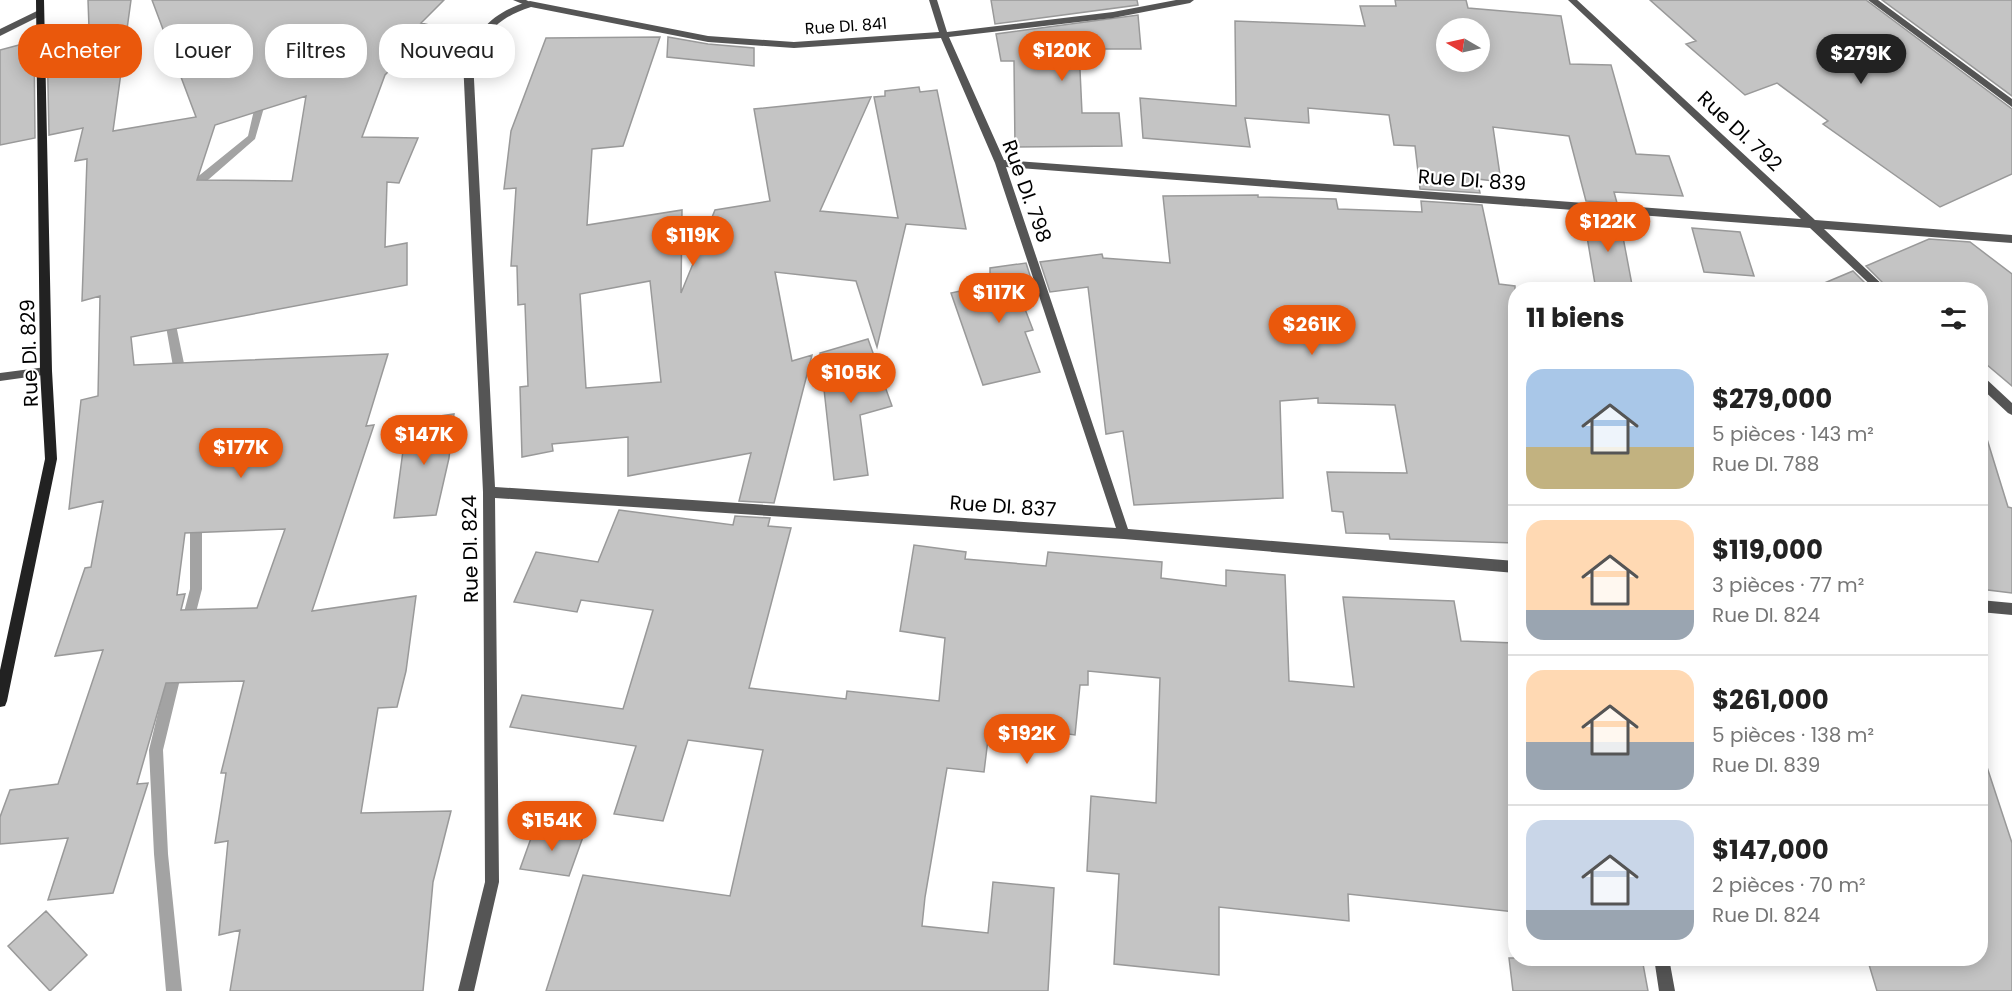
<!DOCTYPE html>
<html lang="fr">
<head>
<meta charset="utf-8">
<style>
	:root { --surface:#fff; --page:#f2f2f2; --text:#222; --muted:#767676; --line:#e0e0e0; --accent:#ea580c }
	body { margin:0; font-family:Poppins,sans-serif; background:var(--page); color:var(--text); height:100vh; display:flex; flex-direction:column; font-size:22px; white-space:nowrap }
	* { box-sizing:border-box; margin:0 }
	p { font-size:20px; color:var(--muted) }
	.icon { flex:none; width:33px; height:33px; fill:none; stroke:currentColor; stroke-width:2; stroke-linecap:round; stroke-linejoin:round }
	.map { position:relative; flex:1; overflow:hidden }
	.drawer { position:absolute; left:1508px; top:282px; width:480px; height:684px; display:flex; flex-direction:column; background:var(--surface); border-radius:24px; box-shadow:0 3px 15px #0003 }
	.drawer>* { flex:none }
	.top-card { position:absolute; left:18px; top:24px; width:570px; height:54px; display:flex; gap:12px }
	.needle { width:39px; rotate:279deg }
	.controls { position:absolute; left:1436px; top:18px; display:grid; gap:12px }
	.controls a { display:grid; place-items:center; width:54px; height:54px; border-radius:50%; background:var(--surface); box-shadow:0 3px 15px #0003; font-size:30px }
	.price { position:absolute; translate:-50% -51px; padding:0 14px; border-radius:21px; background:var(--accent); color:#fff; font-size:20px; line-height:39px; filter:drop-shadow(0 2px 3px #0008) }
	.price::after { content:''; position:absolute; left:50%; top:36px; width:18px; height:14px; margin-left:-9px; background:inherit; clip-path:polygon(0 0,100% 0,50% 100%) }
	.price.active { background:#222; color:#fff }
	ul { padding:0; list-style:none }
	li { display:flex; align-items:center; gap:18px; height:150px; padding:0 18px }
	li+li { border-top:2px solid var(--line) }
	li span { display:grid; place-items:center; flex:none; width:168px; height:120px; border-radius:18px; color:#555 }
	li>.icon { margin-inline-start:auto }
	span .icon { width:72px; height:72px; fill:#fffc; stroke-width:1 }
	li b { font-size:26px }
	h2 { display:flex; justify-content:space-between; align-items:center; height:72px; padding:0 18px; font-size:26px }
	.tag { padding:0 21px; border-radius:24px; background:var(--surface); box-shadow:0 3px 15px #0003; font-size:21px; line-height:54px }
	.tag.active { background:var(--accent); color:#fff }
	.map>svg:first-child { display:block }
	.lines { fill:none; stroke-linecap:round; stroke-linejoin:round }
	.stream { fill:#a3a3a3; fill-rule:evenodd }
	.building { fill:#c4c4c4; stroke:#999; stroke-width:1.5; fill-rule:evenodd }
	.lane { fill:#555; fill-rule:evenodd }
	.street { fill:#555; fill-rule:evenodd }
	.secondary { fill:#222; fill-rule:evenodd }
	.labels { text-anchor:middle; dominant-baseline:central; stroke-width:4.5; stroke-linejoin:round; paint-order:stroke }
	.far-street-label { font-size:16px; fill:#000; stroke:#fff }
	.street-label { font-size:20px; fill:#000; stroke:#fff }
</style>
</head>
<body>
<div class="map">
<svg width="2012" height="991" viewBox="0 0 2012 991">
	<rect width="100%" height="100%" fill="#fff"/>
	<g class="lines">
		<path class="stream" d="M262,94L267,97L255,139L193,193H185V187L248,136L257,97Z
			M169,311L174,315L187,378L181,383L175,378L164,315Z
			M196,512L200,513L202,517V589L193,624L192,628L187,630L182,628L181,624L190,589V517L192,513Z
			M176,661L181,663L183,667L163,750L168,854L182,991H166L154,854L149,750L169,667L171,663Z"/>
	</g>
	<path class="building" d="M88,0H131L113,131L196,117L152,0H444L421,23L433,26L385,75L362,137L418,138L399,183L387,182L385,247L407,243V285L131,337L134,365L388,354L366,426L374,425L312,611L416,596L406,671L397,707L378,708L361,813L451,811L433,882L423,991H230L240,930L219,935L228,841L215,843L226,773H221L244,681L166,683L137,784L148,783L113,893L48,900L68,838L0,844V817L10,790L58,784L103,650L55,656L85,568L91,567L103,501L69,509L81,400L98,396L100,296L82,301L87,159L75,161L83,128L49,135L47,38L89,28ZM306,96L292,181L197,180L215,125ZM285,529L257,608L181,610L185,594L177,595L185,533Z
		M991,0H1137L1138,5L995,24Z
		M1395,0H1466L1468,8L1561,16L1570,64L1611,65L1636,154L1669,156L1683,196L1614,192L1617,203L1586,201L1569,136L1493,127L1501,182L1477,179L1480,193L1420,189L1415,146L1394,145L1389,115L1308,108L1309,123L1245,118L1250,147L1143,138L1140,98L1236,106L1235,21L1365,26L1360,6H1396ZM1446,28H1479V62H1446Z
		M1650,0H1866L2012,109V174L1940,207L1823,124L1828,121L1777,83L1745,95L1686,44L1696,41Z
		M1882,0H2012V96Z
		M1138,15L1141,49H1079L1082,113H1119L1122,146L1015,147L1014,61H1001L996,34Z
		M660,37L623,146L592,149L587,225L682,210L681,293L715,210L770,201L754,109L871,97L820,211L898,218L874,97L885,96V91L919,87L920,92L937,90L966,229L906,224L877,347L856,281L775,272L792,361L812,355L774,503L739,501L751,453L628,476V437L552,444L553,451L522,457L520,387L528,386L525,304L518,305L517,266H511L516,188L504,189L511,131L546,38ZM650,281L661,382L586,388L580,294Z
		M668,37L708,44L754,48V66L667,57Z
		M34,41L35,138L0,145V50Z
		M1258,195V197L1336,199L1338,209L1422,212L1421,201L1482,205L1499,284L1515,286V543L1390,539L1389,534L1346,533L1343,512L1332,511L1327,472L1407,473L1395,405L1318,403V398L1280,401L1283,498L1134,505L1123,431L1106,434L1088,287L1050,292L1040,262L1102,254L1103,258L1170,263L1163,196Z
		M1589,213L1619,216L1633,290H1596L1585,225L1592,226Z
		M1692,228L1740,232L1754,276L1704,272Z
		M1929,239L1970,242L2012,274V386L1980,359V290H1890L1866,266Z
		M1026,263L1036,294L1020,296L1033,330L1025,332L1040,372L983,385L951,293L983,286L981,275L990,274V268Z
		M1853,271L1872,290H1810V289Z
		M868,339L892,406L860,415L868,475L834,480L820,353Z
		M454,414L449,458L436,515L394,518L407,421Z
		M1987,439L2008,507L2012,508V593L1980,589V440Z
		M619,510L733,525L735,516L770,518L768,526L791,528L749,688L846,699L847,691L939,701L945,638L900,631L914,545L966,552L965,559L1046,566L1048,552L1162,562L1161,578L1226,586V570L1285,575L1289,681L1354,687L1343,597L1454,601L1461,641L1515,643V912L1348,894L1349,921L1219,907V975L1114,964L1119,874L1087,871L1091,796L1156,803L1160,678L1088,671V685H1080L1075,735L990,723L984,772L947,768L925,897L922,926L988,933L993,882L1054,888L1048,991H546L583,875L730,896L763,750L688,740L663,821L614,814L636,746L510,727L522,695L623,709L653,610L581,600L577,612L514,602L536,552L598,562Z
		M1986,764L2012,843V991H1877L1867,958H1980V765Z
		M535,827L584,834L569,876L520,869Z
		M46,911L87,955L50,991L8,946Z
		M1509,958H1595L1643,964L1648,991H1513Z"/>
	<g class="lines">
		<path class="lane" d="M513,0H526L534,4L530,7Z
			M46,367L52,371L50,374L0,381V373Z
			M1654,958H1669L1675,991H1659Z"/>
		<path class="street" d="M929,0H937L947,32L1113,12L1176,0H1194L1190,3L1113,18L949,37L1004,160L1801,219L1568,0H1577L1815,220L2012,235V243L1824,229L1888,290H1876L1810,228L1006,167L1128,529L1515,561V573L1124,539L495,498L499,882L474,991H458L485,882L483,492L463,60C481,27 493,12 530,1L708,36L794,42L939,32ZM531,7L708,42L794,48L941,38L995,163L1116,528L495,487L473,60C488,30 498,18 531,7Z
			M1868,0H1878L2012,99V107Z
			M39,10L42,11V15L0,36V29Z
			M1980,375L1984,377L2012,403V415L2008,413L1980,387Z
			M1980,600L2012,603V615L1980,612Z"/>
		<path class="secondary" d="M36,0H44L52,371L57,459L7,701L5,706L0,707V670L45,459L40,371Z"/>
	</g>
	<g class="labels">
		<g class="far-street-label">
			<text transform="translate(846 26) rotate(-4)">Rue DI. 841</text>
		</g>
		<g class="street-label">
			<text transform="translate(1740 131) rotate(43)">Rue DI. 792</text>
			<text transform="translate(1472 180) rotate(4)">Rue DI. 839</text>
			<text transform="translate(1027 191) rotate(70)">Rue DI. 798</text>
			<text transform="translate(29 353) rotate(-92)">Rue DI. 829</text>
			<text transform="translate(1003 506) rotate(4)">Rue DI. 837</text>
			<text transform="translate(470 549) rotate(-91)">Rue DI. 824</text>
		</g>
	</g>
</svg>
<div class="controls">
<a><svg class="needle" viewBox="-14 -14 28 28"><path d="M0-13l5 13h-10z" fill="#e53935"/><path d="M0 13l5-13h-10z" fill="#767676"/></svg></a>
</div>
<b class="price" style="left:1062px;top:82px">$120K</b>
<b class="price active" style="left:1861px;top:85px">$279K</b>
<b class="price" style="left:1608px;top:253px">$122K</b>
<b class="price" style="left:693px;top:267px">$119K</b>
<b class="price" style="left:999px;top:324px">$117K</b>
<b class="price" style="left:1312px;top:356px">$261K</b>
<b class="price" style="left:851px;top:404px">$105K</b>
<b class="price" style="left:424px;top:466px">$147K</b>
<b class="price" style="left:241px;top:479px">$177K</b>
<b class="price" style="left:1027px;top:765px">$192K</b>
<b class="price" style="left:552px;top:852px">$154K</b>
<div class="top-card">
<a class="tag active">Acheter</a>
<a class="tag">Louer</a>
<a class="tag">Filtres</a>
<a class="tag">Nouveau</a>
</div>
<section class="drawer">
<h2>11 biens<svg class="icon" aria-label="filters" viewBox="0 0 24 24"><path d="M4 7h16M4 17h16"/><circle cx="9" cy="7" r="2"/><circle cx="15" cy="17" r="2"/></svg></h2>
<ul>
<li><span style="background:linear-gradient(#a9c7e8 65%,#c2b280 0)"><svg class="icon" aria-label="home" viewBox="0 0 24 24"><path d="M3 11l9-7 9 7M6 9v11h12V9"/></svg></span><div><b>$279,000</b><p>5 pièces · 143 m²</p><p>Rue DI. 788</p></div></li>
<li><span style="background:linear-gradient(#ffd9b3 75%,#9aa5b1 0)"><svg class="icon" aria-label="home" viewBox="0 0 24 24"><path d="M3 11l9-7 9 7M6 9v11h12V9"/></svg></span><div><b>$119,000</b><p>3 pièces · 77 m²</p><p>Rue DI. 824</p></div></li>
<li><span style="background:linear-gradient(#ffd9b3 60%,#9aa5b1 0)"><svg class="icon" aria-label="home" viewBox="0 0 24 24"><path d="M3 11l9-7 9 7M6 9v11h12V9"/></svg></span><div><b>$261,000</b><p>5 pièces · 138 m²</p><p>Rue DI. 839</p></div></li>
<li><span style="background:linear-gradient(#c9d6e8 75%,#9aa5b1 0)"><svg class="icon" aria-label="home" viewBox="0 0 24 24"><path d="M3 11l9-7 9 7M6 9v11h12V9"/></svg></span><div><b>$147,000</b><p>2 pièces · 70 m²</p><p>Rue DI. 824</p></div></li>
</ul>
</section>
</div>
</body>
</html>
